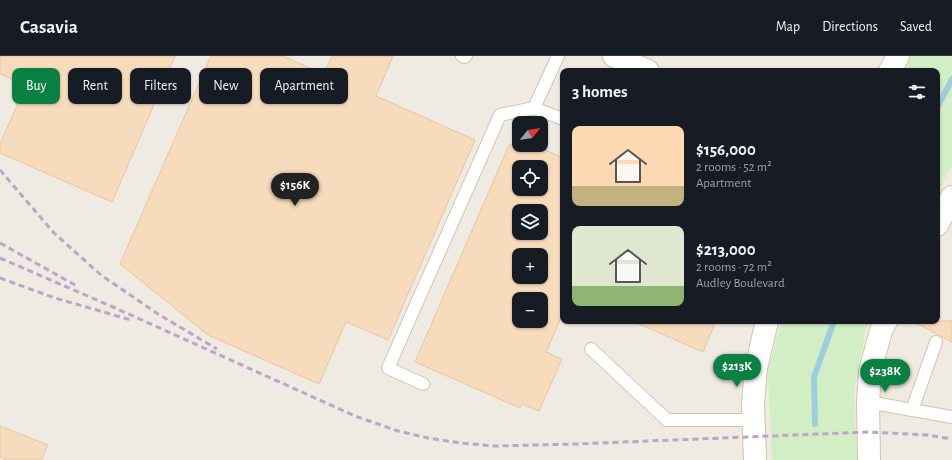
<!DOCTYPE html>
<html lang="en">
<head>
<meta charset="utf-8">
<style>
	:root { --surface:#171b24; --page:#242831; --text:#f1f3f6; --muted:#9ea1a6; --line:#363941; --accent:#0b8043 }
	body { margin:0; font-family:"Alegreya Sans",sans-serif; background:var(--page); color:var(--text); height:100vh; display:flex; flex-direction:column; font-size:15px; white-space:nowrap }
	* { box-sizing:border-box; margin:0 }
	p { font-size:13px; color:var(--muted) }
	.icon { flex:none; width:22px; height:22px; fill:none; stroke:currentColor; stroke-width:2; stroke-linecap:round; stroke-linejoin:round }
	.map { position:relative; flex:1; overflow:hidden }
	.side { position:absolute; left:560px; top:12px; width:380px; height:256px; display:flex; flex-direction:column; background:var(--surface); border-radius:8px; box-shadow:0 1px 3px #0004 }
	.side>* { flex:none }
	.banner { position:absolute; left:12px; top:12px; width:380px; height:36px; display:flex; gap:8px }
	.needle { width:26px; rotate:60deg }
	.controls { position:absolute; left:512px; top:60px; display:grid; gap:8px }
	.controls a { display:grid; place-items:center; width:36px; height:36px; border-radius:8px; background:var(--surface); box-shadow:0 1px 3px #0004; font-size:20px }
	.price { position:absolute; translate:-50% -34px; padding:0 9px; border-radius:14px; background:var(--accent); color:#fff; font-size:13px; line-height:26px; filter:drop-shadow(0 1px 2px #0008) }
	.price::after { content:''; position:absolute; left:50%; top:24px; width:12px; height:9px; margin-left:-6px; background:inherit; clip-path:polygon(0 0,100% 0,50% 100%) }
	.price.selected { background:#222; color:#fff }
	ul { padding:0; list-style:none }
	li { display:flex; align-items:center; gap:12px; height:100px; padding:0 12px }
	li span { display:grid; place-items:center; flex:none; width:112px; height:80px; border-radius:8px; color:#555 }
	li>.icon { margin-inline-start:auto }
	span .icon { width:48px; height:48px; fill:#fffc; stroke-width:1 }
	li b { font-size:17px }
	h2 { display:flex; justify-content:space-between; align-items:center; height:48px; padding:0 12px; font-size:17px }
	.chip { padding:0 14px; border-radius:8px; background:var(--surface); box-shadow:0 1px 3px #0004; font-size:14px; line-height:36px }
	.chip.selected { background:var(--accent); color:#fff }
	header { display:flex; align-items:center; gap:24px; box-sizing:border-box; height:56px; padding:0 20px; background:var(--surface); border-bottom:1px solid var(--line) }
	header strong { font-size:19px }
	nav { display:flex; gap:22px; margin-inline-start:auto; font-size:14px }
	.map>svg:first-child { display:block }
	.industrial { fill:#efeae2; fill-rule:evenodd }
	.green { fill:#d1eec5 }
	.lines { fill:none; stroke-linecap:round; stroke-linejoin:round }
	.stream { stroke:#9fcdde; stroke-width:6 }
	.building { fill:#f7dbbd; stroke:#ebc39c; fill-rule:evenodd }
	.lane-casing { stroke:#d3c2ac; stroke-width:14 }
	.secondary-casing { stroke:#d6c3aa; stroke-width:24 }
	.lane { stroke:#fff; stroke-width:12 }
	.secondary { stroke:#fff; stroke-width:22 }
	.rail { stroke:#bea4cb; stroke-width:3; stroke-dasharray:6 4; stroke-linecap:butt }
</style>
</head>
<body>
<header>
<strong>Casavia</strong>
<nav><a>Map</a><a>Directions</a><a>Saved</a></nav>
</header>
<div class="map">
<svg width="952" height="404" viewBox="0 0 952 404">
	<rect width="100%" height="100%" fill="#fef8e9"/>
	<path class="industrial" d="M0,0H952V404H0ZM563,15H937V265H563ZM519,67H541V89H519ZM519,111H541V133H519ZM519,155H541V177H519ZM519,199H541V221H519ZM519,243H541V265H519Z"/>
	<path class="green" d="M909,0H952V109L937,138V15H901Z
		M781,265H870L866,272L854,335L857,404H772L768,316Z"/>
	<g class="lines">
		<path class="stream" d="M937,52L952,23
			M815,368L814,321L834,265"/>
	</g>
	<path class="building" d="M0,0H175L112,146L0,97V88L26,29L0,18Z
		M211,0H283L324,18L332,0H393L376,40L475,84L388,284L346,266L319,328L208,279L120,208Z
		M509,89H534L563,102V257L546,296L562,303L539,355L522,348L520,352L415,306ZM519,111H541V133H519ZM519,155H541V177H519ZM519,199H541V221H519ZM519,243H541V265H519Z
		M632,265H716L703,296Z
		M912,265H952V286Z
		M0,370L48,389L41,404H7L0,401Z"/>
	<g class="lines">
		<defs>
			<path id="lane" d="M462,0L465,1L466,0
				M558,0L534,52L563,63
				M591,293L667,364H753
				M423,328L388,312L500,59L534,52
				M868,346L952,361
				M912,354L936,286"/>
			<path id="secondary" d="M614,0L648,15
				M890,15L898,0
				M937,169L952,141
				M755,404L753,348L756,312L767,265
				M869,404L868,346L870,315L881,275L886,265"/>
		</defs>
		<use href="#lane" class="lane-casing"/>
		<use href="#secondary" class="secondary-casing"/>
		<use href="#lane" class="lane"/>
		<use href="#secondary" class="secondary"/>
		<path class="rail" d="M0,114L54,177L101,219L158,258L217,293
			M0,187L75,229
			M0,202L113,251L355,360L398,375L428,382L461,387L494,390L576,388L868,376L927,379L952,383
			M0,222L55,242L131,264"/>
	</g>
</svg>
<div class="controls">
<a><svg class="needle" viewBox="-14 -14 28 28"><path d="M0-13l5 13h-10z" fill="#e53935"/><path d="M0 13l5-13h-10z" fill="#9ea1a6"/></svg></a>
<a><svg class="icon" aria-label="locate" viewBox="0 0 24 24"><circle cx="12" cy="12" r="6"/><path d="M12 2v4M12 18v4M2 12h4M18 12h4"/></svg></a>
<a><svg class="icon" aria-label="layers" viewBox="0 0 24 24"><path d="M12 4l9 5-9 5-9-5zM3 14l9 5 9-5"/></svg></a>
<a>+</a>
<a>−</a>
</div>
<b class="price selected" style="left:295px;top:151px">$156K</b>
<b class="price" style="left:737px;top:332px">$213K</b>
<b class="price" style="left:885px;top:337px">$238K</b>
<div class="banner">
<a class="chip selected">Buy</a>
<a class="chip">Rent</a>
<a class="chip">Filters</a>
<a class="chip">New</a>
<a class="chip">Apartment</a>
</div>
<section class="side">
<h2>3 homes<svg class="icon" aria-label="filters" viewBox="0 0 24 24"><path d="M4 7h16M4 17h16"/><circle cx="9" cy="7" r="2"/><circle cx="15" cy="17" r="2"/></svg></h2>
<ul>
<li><span style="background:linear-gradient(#ffd9b3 75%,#c2b280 0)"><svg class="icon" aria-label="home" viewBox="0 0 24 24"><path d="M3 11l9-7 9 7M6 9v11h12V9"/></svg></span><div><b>$156,000</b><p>2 rooms · 52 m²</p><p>Apartment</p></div></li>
<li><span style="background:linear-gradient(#dfe7d0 75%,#8fb573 0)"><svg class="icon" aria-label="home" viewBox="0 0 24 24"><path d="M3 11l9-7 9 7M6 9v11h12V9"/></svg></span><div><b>$213,000</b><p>2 rooms · 72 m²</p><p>Audley Boulevard</p></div></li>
</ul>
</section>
</div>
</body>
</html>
